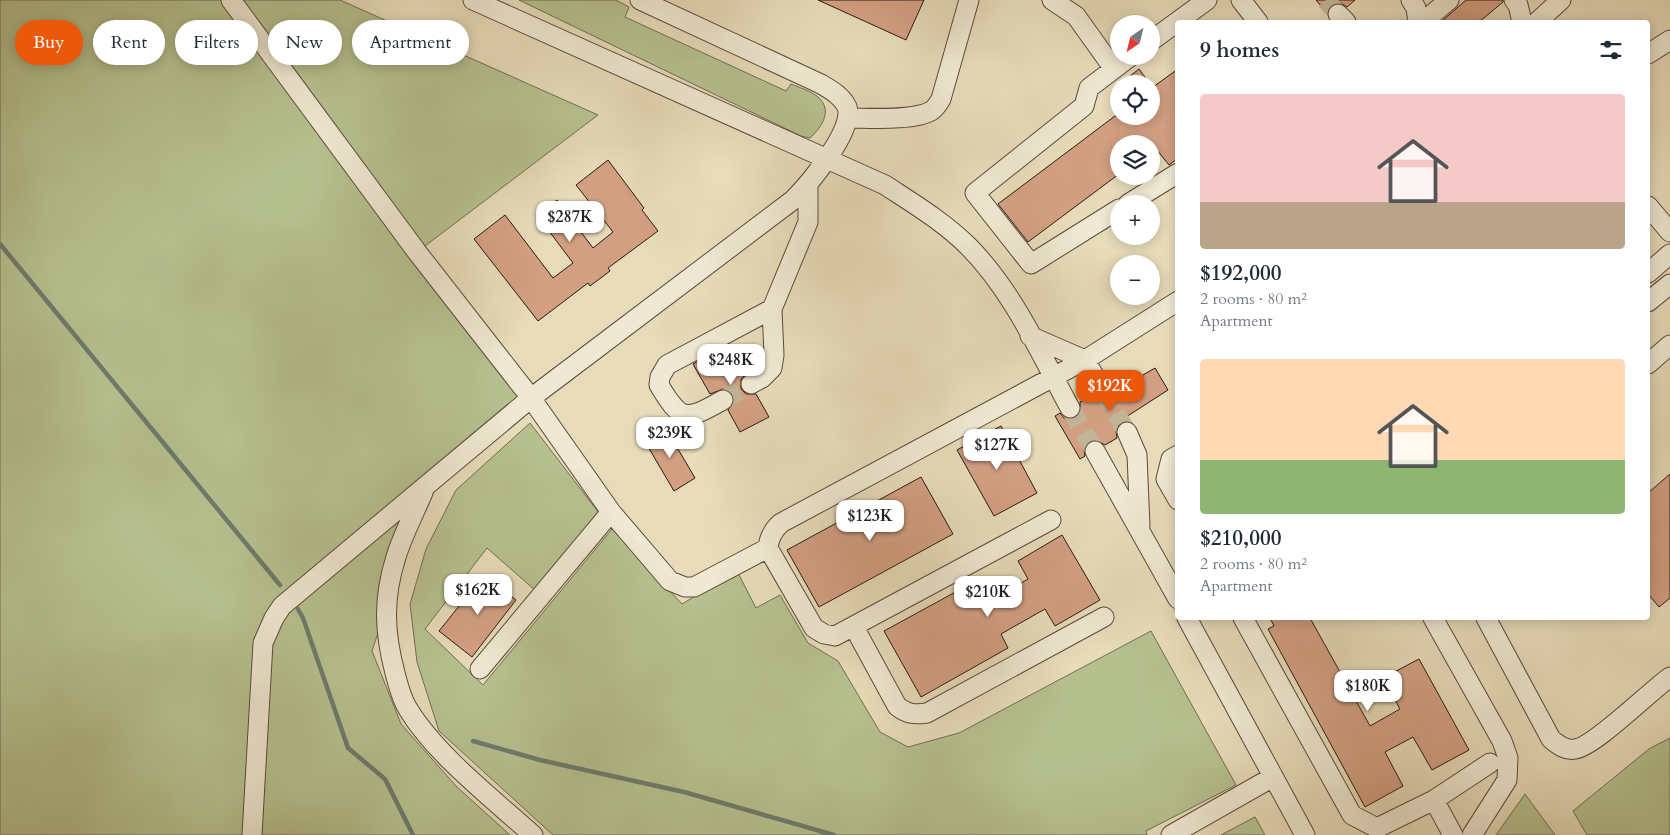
<!DOCTYPE html>
<html lang="en">
<head>
<meta charset="utf-8">
<style>
	:root { --surface:#fff; --page:#f2f2f3; --text:#1f2937; --muted:#747a83; --accent:#ea580c }
	body { margin:0; font-family:Cardo,serif; background:var(--page); color:var(--text); height:100vh; display:flex; flex-direction:column; font-size:19px; white-space:nowrap }
	* { box-sizing:border-box; margin:0 }
	p { font-size:16px; color:var(--muted) }
	.icon { flex:none; width:28px; height:28px; fill:none; stroke:currentColor; stroke-width:2; stroke-linecap:round; stroke-linejoin:round }
	.map { position:relative; flex:1; overflow:hidden }
	.drawer { position:absolute; left:1175px; top:20px; width:475px; height:600px; display:flex; flex-direction:column; background:var(--surface); border-radius:5px; box-shadow:0 2px 12px #0003 }
	.drawer>* { flex:none }
	.banner { position:absolute; left:15px; top:20px; width:475px; height:45px; display:flex; gap:10px }
	.needle { width:32px; rotate:215deg }
	.fabs { position:absolute; left:1110px; top:15px; display:grid; gap:10px }
	.fabs a { display:grid; place-items:center; width:50px; height:50px; border-radius:50%; background:var(--surface); box-shadow:0 2px 12px #0003; font-size:25px }
	.price { position:absolute; translate:-50% -42px; padding:0 11px; border-radius:10px; background:#fff; color:#222; font-size:16px; line-height:32px; filter:drop-shadow(0 1px 2px #0008) }
	.price::after { content:''; position:absolute; left:50%; top:30px; width:15px; height:11px; margin-left:-8px; background:inherit; clip-path:polygon(0 0,100% 0,50% 100%) }
	.price.on { background:var(--accent); color:#fff }
	ul { padding:0; list-style:none }
	li { display:grid; align-content:center; gap:10px; height:265px; padding:0 25px }
	li span { display:grid; place-items:center; height:155px; border-radius:5px; color:#555 }
	li>.icon { margin-inline-start:auto }
	span .icon { width:90px; height:90px; fill:#fffc; stroke-width:1 }
	li b { font-size:21px }
	h2 { display:flex; justify-content:space-between; align-items:center; height:60px; padding:0 25px; font-size:21px }
	.chip { padding:0 18px; border-radius:22px; background:var(--surface); box-shadow:0 2px 12px #0003; font-size:18px; line-height:45px }
	.chip.on { background:var(--accent); color:#fff }
	.map>svg:first-child { display:block }
	.green { fill:#b6c08f; stroke:#716d50 }
	.lines { fill:none; stroke-linecap:round; stroke-linejoin:round }
	.stream { stroke:#6d7b6c; stroke-width:4.5 }
	.building { fill:#d29f82; stroke:#2c1a10 }
	.minor-tunnel { stroke:#c2b497; stroke-width:19; stroke-dasharray:19 9; stroke-linecap:butt }
	.minor-casing { stroke:#5b4a3a; stroke-width:21 }
	.minor { stroke:#efe8d2; stroke-width:19 }
</style>
</head>
<body>
<div class="map">
<svg width="1670" height="835" viewBox="0 0 1670 835">
	<rect width="100%" height="100%" fill="#e7dbb9"/>
	<filter id="stains"><feTurbulence type="fractalNoise" baseFrequency=".004" numOctaves="4"/><feColorMatrix values="0 0 0 0 .2 0 0 0 0 .09 0 0 0 0 .02 0 0 0 .5 -.17"/></filter>
	<radialGradient id="worn" r=".72"><stop offset=".6" stop-color="#630" stop-opacity="0"/><stop offset="1" stop-color="#630" stop-opacity=".3"/></radialGradient>
	<path class="green" d="M0,0H340L598,115L417,252L531,398L426,487L372,651L401,724L457,787L510,835H0Z
		M519,0H616L629,7L625,17L786,91L791,84C800,88 812,91 819,98C833,111 821,128 810,138L801,136Z
		M530,423L599,513L536,591L487,548L425,629L483,685L612,529L682,604L737,571L756,608L780,595L808,643L838,661L880,732L908,747L959,733L1151,631L1236,785L1146,831L1147,835H553L439,731L417,662L410,604L426,549L456,490Z
		M1670,738V835H1587L1573,811L1649,749Z
		M1525,794L1555,835H1496Z
		M1255,817L1265,835H1221Z"/>
	<g class="lines">
		<path class="stream" d="M0,244L280,585
			M298,609L303,618L348,748L385,779L413,835
			M473,741L540,760L684,792L834,835"/>
	</g>
	<path class="building" d="M818,0H924L906,40Z
		M1316,0H1355L1347,7L1341,3H1335L1330,6L1327,13Z
		M1466,0H1503V2L1479,22H1441Z
		M1139,69L1150,84H1120Z
		M1178,69V158L1169,165L1152,144H1119V174L1028,242L998,204L1115,116H1151V85L1153,87Z
		M608,160L644,208L642,210L658,231L608,268L610,271L590,286L588,283L538,321L474,239L505,215L553,278L573,263L537,215L557,200L593,248L613,232L576,185Z
		M730,344L746,374L741,379V389L746,394H756L769,417L740,432L728,410L734,401L733,394L728,390L723,389L710,394L693,364Z
		M1155,368L1168,390L1126,417L1128,421L1122,422L1118,426L1116,431L1117,438L1105,445L1096,440L1089,441L1084,450L1085,456L1080,459L1055,416L1060,413L1064,418H1075L1080,414V402L1084,400L1092,395L1097,399H1107L1112,393Z
		M1001,426L1037,493L994,516L957,450Z
		M665,427L695,478L674,491L644,440Z
		M1670,474V598L1659,607L1648,594V493Z
		M921,477L953,534L819,607L787,550Z
		M1062,535L1100,600L1055,626L1045,609L1001,634L1008,648L921,697L884,631L972,583L984,605L1028,579L1018,561Z
		M484,575L516,600L472,657L439,631Z
		M1270,618H1310L1370,726L1400,709L1383,678L1419,659L1469,750L1432,770L1413,737L1385,752L1403,786L1365,807L1268,629L1274,626Z"/>
	<g class="lines">
		<path class="minor-tunnel" d="M1326,0L1338,14
			M1102,389L1127,432
			M723,400L751,384
			M1070,408L1095,451"/>
		<defs>
			<path id="minor" d="M231,0L417,252L531,398L611,512L670,581L685,587H694L768,548
				M473,0L885,185C914,204 944,222 968,246C1013,291 1040,353 1070,408
				M1052,0L1076,16L1114,69
				M1241,0L1258,22
				M1411,0L1416,8L1418,22
				M1514,0L1518,5L1522,22
				M1338,14L1346,22
				M1423,22L1449,0
				M1537,22L1561,0
				M1151,41L1207,0
				M1648,54L1670,40
				M849,118C869,118 914,121 931,111C936,108 938,104 941,99L969,0
				M1128,204L1178,173
				M1648,206L1670,232
				M1119,209L1031,264L975,193L1084,106L1089,88L1131,56
				M1648,273L1670,254
				M1648,302L1670,284
				M1030,336L1085,360L1102,389
				M1648,364L1670,345
				M751,384L762,378L772,368L774,355L772,309L808,222V184
				M723,400C686,421 681,422 659,385L660,377L667,365L772,309
				M1127,432L1137,455L1140,526
				M1095,451L1178,599
				M1178,455L1171,459L1166,479L1178,500
				M424,490C415,512 403,534 396,557C383,598 384,631 395,673C398,684 401,698 408,709C435,754 493,799 533,835
				M1051,520L835,636L824,634L814,628L768,548C769,537 773,530 781,523L1085,360L1178,301
				M1187,618L1305,835
				M1243,618L1352,815L1377,828L1434,800L1490,763
				M1433,618L1502,741L1508,758L1507,780L1472,835
				M1486,618L1551,739C1558,745 1566,751 1575,749C1594,747 1650,691 1670,677
				M854,627L897,706C907,714 914,715 927,713L1104,617
				M480,669L611,512
				M1434,800L1453,835
				M252,835L263,643L274,618L282,606L531,398L793,200C809,184 855,129 847,107C842,96 831,90 821,84L640,0
				M1171,835L1273,777"/>
		</defs>
		<use href="#minor" class="minor-casing"/>
		<use href="#minor" class="minor"/>
	</g>
	<rect width="100%" height="100%" filter="url(#stains)"/>
	<rect width="100%" height="100%" fill="url(#worn)"/>
</svg>
<div class="fabs">
<a><svg class="needle" viewBox="-14 -14 28 28"><path d="M0-13l5 13h-10z" fill="#e53935"/><path d="M0 13l5-13h-10z" fill="#747a83"/></svg></a>
<a><svg class="icon" aria-label="locate" viewBox="0 0 24 24"><circle cx="12" cy="12" r="6"/><path d="M12 2v4M12 18v4M2 12h4M18 12h4"/></svg></a>
<a><svg class="icon" aria-label="layers" viewBox="0 0 24 24"><path d="M12 4l9 5-9 5-9-5zM3 14l9 5 9-5"/></svg></a>
<a>+</a>
<a>−</a>
</div>
<b class="price" style="left:570px;top:243px">$287K</b>
<b class="price" style="left:731px;top:386px">$248K</b>
<b class="price on" style="left:1110px;top:412px">$192K</b>
<b class="price" style="left:670px;top:459px">$239K</b>
<b class="price" style="left:997px;top:471px">$127K</b>
<b class="price" style="left:870px;top:542px">$123K</b>
<b class="price" style="left:478px;top:616px">$162K</b>
<b class="price" style="left:988px;top:618px">$210K</b>
<b class="price" style="left:1368px;top:712px">$180K</b>
<div class="banner">
<a class="chip on">Buy</a>
<a class="chip">Rent</a>
<a class="chip">Filters</a>
<a class="chip">New</a>
<a class="chip">Apartment</a>
</div>
<section class="drawer">
<h2>9 homes<svg class="icon" aria-label="filters" viewBox="0 0 24 24"><path d="M4 7h16M4 17h16"/><circle cx="9" cy="7" r="2"/><circle cx="15" cy="17" r="2"/></svg></h2>
<ul>
<li><span style="background:linear-gradient(#f6c9c9 70%,#b9a48a 0)"><svg class="icon" aria-label="home" viewBox="0 0 24 24"><path d="M3 11l9-7 9 7M6 9v11h12V9"/></svg></span><div><b>$192,000</b><p>2 rooms · 80 m²</p><p>Apartment</p></div></li>
<li><span style="background:linear-gradient(#ffd9b3 65%,#8fb573 0)"><svg class="icon" aria-label="home" viewBox="0 0 24 24"><path d="M3 11l9-7 9 7M6 9v11h12V9"/></svg></span><div><b>$210,000</b><p>2 rooms · 80 m²</p><p>Apartment</p></div></li>
</ul>
</section>
</div>
</body>
</html>
